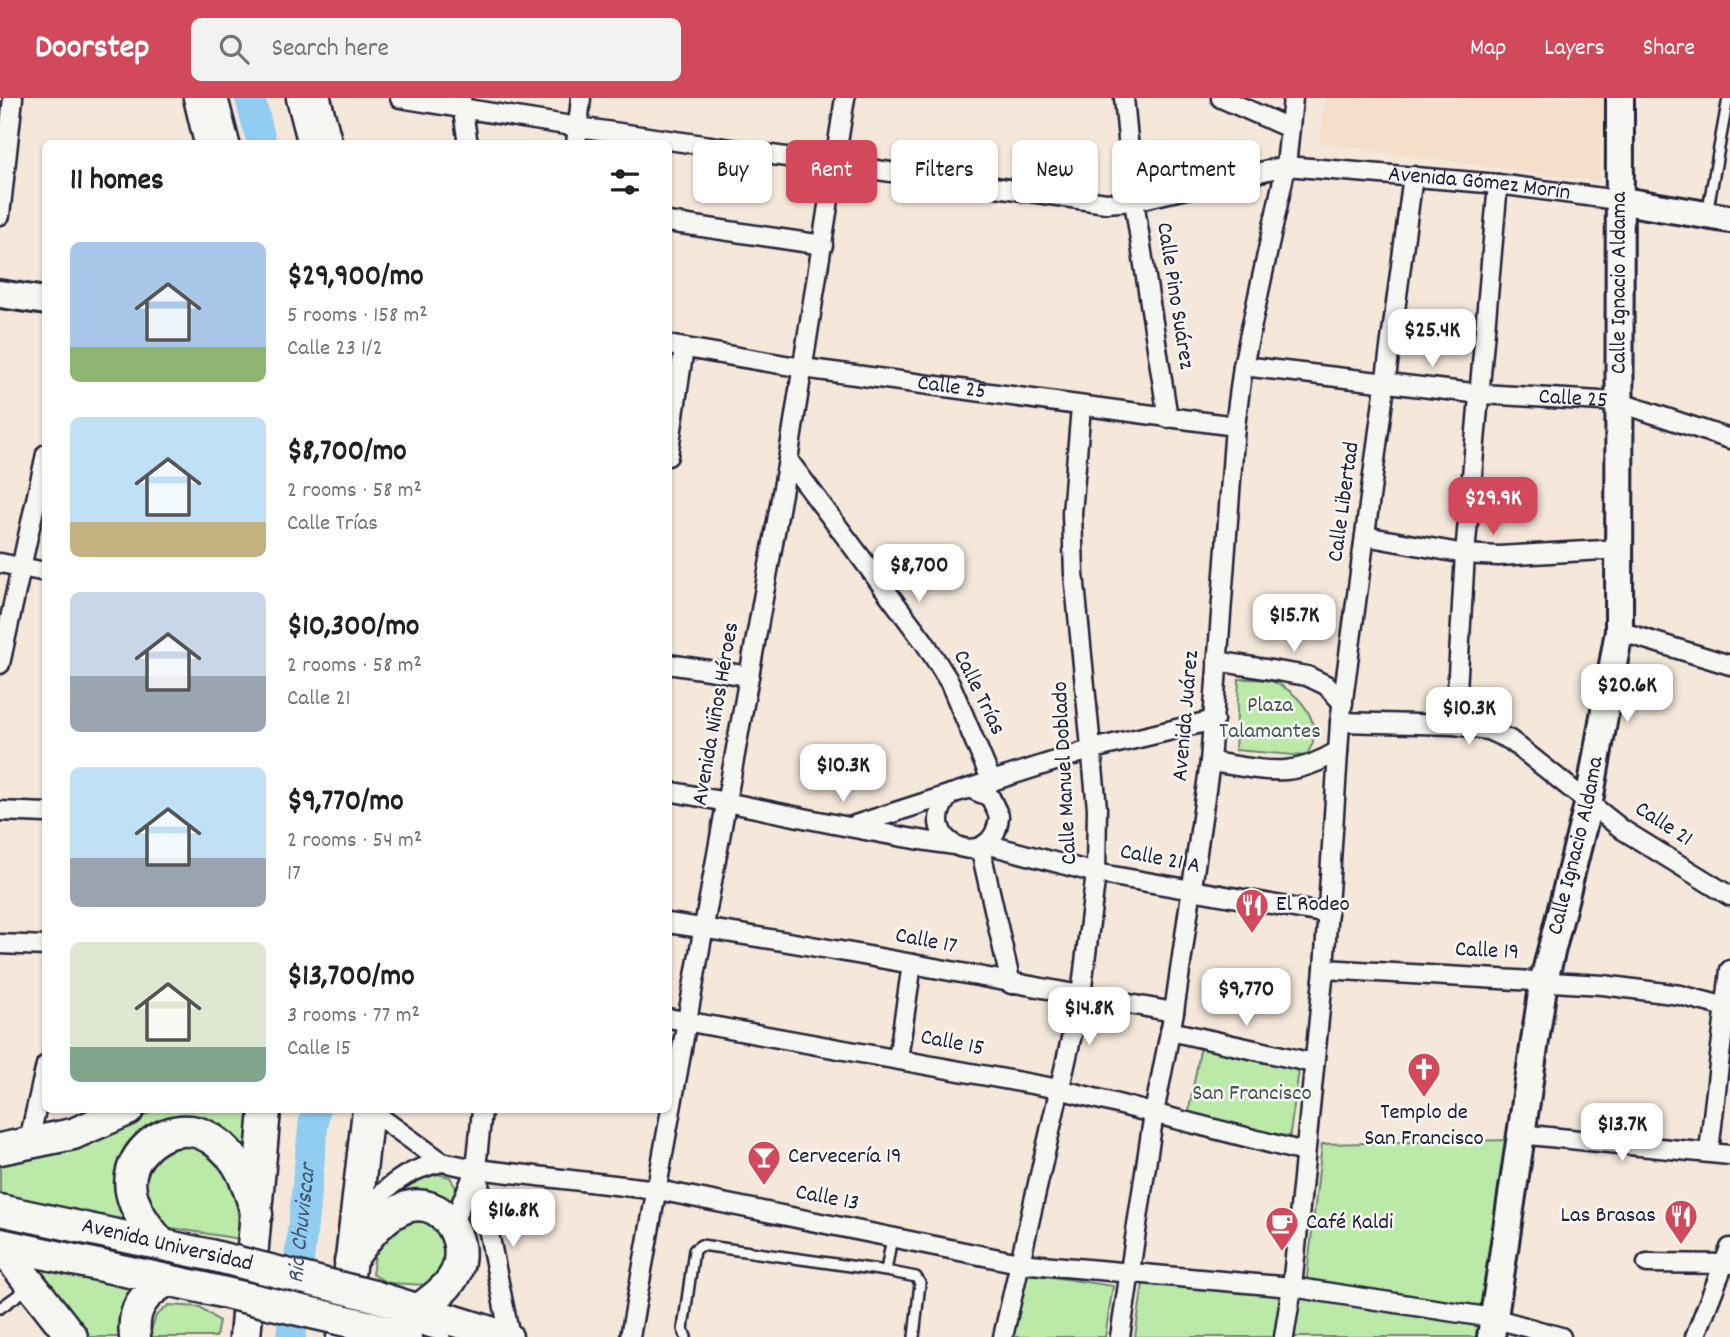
<!DOCTYPE html>
<html lang="en">
<head>
<meta charset="utf-8">
<style>
	:root { --surface:#fff; --page:#f2f2f2; --text:#202124; --muted:#757577; --accent:#d1495b }
	body { margin:0; font-family:Dekko,sans-serif; background:var(--page); color:var(--text); height:100vh; display:flex; flex-direction:column; font-size:26px; white-space:nowrap }
	* { box-sizing:border-box; margin:0 }
	p { font-size:23px; color:var(--muted) }
	.icon { flex:none; width:38px; height:38px; fill:none; stroke:currentColor; stroke-width:2; stroke-linecap:round; stroke-linejoin:round }
	.map { position:relative; flex:1; overflow:hidden }
	.side { position:absolute; left:42px; top:42px; width:630px; height:973px; display:flex; flex-direction:column; background:var(--surface); border-radius:10px; box-shadow:0 2px 5px #0004 }
	.side>* { flex:none }
	.top-card { position:absolute; left:693px; top:42px; width:665px; height:63px; display:flex; gap:14px }
	.price { position:absolute; translate:-50% -60px; padding:0 16px; border-radius:14px; background:#fff; color:#222; font-size:23px; line-height:46px; filter:drop-shadow(0 2px 4px #0008) }
	.price::after { content:''; position:absolute; left:50%; top:42px; width:21px; height:16px; margin-left:-10px; background:inherit; clip-path:polygon(0 0,100% 0,50% 100%) }
	.price.active { background:var(--accent); color:#fff }
	ul { padding:0; list-style:none }
	li { display:flex; align-items:center; gap:21px; height:175px; padding:0 28px }
	li span { display:grid; place-items:center; flex:none; width:196px; height:140px; border-radius:10px; color:#555 }
	li>.icon { margin-inline-start:auto }
	span .icon { width:84px; height:84px; fill:#fffc; stroke-width:1 }
	li b { font-size:30px }
	h2 { display:flex; justify-content:space-between; align-items:center; height:84px; padding:0 28px; font-size:30px }
	.pill { padding:0 24px; border-radius:10px; background:var(--surface); box-shadow:0 2px 5px #0004; font-size:24px; line-height:63px }
	.pill.active { background:var(--accent); color:#fff }
	header { display:flex; align-items:center; gap:42px; box-sizing:border-box; height:98px; padding:0 35px; background:var(--accent); color:#fff }
	header strong { font-size:33px }
	nav { display:flex; gap:38px; margin-inline-start:auto; font-size:24px }
	.search { width:490px; height:63px; background:var(--page); display:flex; align-items:center; gap:18px; box-sizing:border-box; padding:0 24px; border-radius:10px; color:var(--muted); font-size:26px }
	.map>svg:first-child { display:block }
	.built { fill:#f5dfca }
	.green { fill:#bbe9a8; stroke:#6e8672; stroke-width:2 }
	.lines { fill:none; stroke-linecap:round; stroke-linejoin:round }
	.river { stroke:#90cdf1; stroke-width:30 }
	.lane-casing { stroke:#22223b; stroke-width:14 }
	.street-casing { stroke:#22223b; stroke-width:23 }
	.secondary-casing { stroke:#22223b; stroke-width:32 }
	.primary-casing { stroke:#22223b; stroke-width:35 }
	.lane { stroke:#f6f6f2; stroke-width:9 }
	.street { stroke:#f6f6f2; stroke-width:18 }
	.secondary { stroke:#f6f6f2; stroke-width:26 }
	.primary { stroke:#f6f6f2; stroke-width:30 }
	.primary-bridge-casing { stroke:#22223b; stroke-width:35; stroke-linecap:butt }
	.primary-bridge { stroke:#f6f6f2; stroke-width:30 }
	.labels { text-anchor:middle; dominant-baseline:central; stroke-width:5; stroke-linejoin:round; paint-order:stroke }
	.street-label { font-size:23px; fill:#22223b; stroke:#f6f6f2 }
	.park-label { font-size:23px; fill:#485456; stroke:#f6f6f2 }
	.poi-label { font-size:23px; fill:#22223b; stroke:#f6f6f2; text-anchor:start }
	.water-label { font-size:24px; font-style:italic; fill:#435572; stroke:#f6f6f2 }
</style>
</head>
<body>
<header>
<strong>Doorstep</strong>
<div class="search"><svg class="icon" aria-label="search" viewBox="0 0 24 24"><circle cx="10" cy="10" r="6"/><path d="M15 15l6 6"/></svg>Search here</div>
<nav><a>Map</a><a>Layers</a><a>Share</a></nav>
</header>
<div class="map">
<svg width="1730" height="1239" viewBox="0 0 1730 1239">
	<rect width="100%" height="100%" fill="#f5e8db"/>
	<filter id="ink" filterUnits="userSpaceOnUse"><feTurbulence type="fractalNoise" baseFrequency=".0143" numOctaves="2"/><feDisplacementMap in="SourceGraphic" scale="14" xChannelSelector="R" yChannelSelector="G"/><feConvolveMatrix kernelMatrix="1 2 1 2 8 2 1 2 1" color-interpolation-filters="sRGB"/></filter>
	<g filter="url(#ink)">
		<path class="built" d="M1325,0H1604L1599,84L1320,45Z"/>
		<path class="green" d="M1239,581C1251,581 1267,580 1278,586C1305,599 1327,633 1305,658L1235,652Z
			M1201,947L1299,972L1289,1042L1188,1017Z
			M155,1012H256L253,1064L223,1032L140,1045L129,1130L0,1101V1065L86,1048Z
			M1509,1042L1481,1239H1135L1143,1186L1305,1196L1322,1046Z
			M203,1044L235,1081L240,1141L166,1129L145,1107L139,1080L152,1053Z
			M429,1074L450,1079L458,1094L453,1109L397,1100L408,1082Z
			M398,1120L437,1121L451,1152L440,1174L428,1187L388,1185L372,1176L376,1151Z
			M34,1163L139,1188L125,1208L119,1239H89Z
			M1025,1175L1113,1188L1105,1239H1011Z
			M169,1207L200,1209L219,1223L216,1239H149L156,1218Z"/>
		<g class="lines">
			<g class="river">
				<path d="M250,0L262,46"/>
				<path id="s1" d="M291,1239L315,1012"/>
			</g>
			<defs>
				<path id="lane" d="M1707,116L1728,0
					M886,1173L916,1179L920,1185L914,1239
					M0,1210L28,1190
					M407,1228L445,1239
					M686,1239L683,1231L694,1152L701,1147L886,1173L892,1139"/>
				<g id="street">
					<path d="M193,0L204,46"/>
					<path d="M321,0L333,46"/>
					<path id="s2" d="M400,0L578,29L1106,105L1134,103L1286,68L1498,86L1617,102"/>
					<path d="M461,0L468,46"/>
					<path d="M1124,0L1134,103L1168,320"/>
					<path d="M1221,0L1289,30"/>
					<path d="M576,46L581,0"/>
					<path d="M0,117L13,0"/>
					<path d="M668,124L823,147"/>
					<path id="s3" d="M668,247L803,270L1235,328"/>
					<path id="s4" d="M1243,268L1481,296L1618,304L1730,341"/>
					<path d="M668,358L684,250"/>
					<path d="M788,362L925,545L950,585L992,684"/>
					<path d="M1365,438L1465,456L1498,458L1621,451"/>
					<path d="M0,465L46,474"/>
					<path d="M1619,533L1730,567"/>
					<path d="M1217,563L1307,578L1326,587L1343,605"/>
					<path d="M0,566L46,356"/>
					<path d="M668,566L749,578"/>
					<path d="M1340,624L1455,627L1488,632L1510,642L1623,732L1730,798"/>
					<path d="M1455,627L1465,456L1498,86"/>
					<path d="M1210,664C1264,671 1289,683 1338,653"/>
					<path d="M971,691L990,699L999,718C994,780 908,743 951,696L1093,651L1214,622"/>
					<path d="M668,693C764,710 858,734 954,747"/>
					<path d="M0,713L46,715"/>
					<path d="M855,727L951,696"/>
					<path d="M986,746L1096,775L1328,816"/>
					<path d="M980,749L1011,886"/>
					<path d="M668,825C838,850 1005,884 1174,914"/>
					<path d="M0,846L46,848"/>
					<path d="M1324,871L1603,887L1680,897L1730,910"/>
					<path d="M668,920L1059,991L1304,1054"/>
					<path d="M1170,933L1313,965"/>
					<path d="M898,961L912,866"/>
					<path d="M370,1012L442,1064L476,1071L658,1092L1019,1165L1292,1189L1493,1220L1561,1239"/>
					<path d="M1519,1036L1730,1057"/>
					<path d="M28,1047L46,967"/>
					<path d="M1709,1053L1730,872"/>
					<path d="M476,1071L510,1239"/>
					<path d="M357,1121C385,1091 401,1073 442,1064"/>
					<path d="M452,1127L476,1071L482,1012"/>
					<path d="M1647,1165L1730,1166"/>
					<path d="M630,1239L788,362L845,0"/>
					<path d="M1003,1239L1081,897L1096,775L1097,710L1074,476L1072,415L1081,309"/>
					<path d="M1120,1239L1154,1015L1174,914L1210,664L1235,328L1243,268L1286,68L1293,0"/>
					<path d="M1284,1239L1292,1189L1324,871L1340,624L1413,78"/>
					<path d="M1695,1239L1730,1150"/>
				</g>
				<g id="secondary">
					<path d="M1617,102L1730,121"/>
					<path d="M0,196L46,203"/>
					<path id="s5" d="M1491,1239L1544,882L1589,703L1619,533L1620,0"/>
				</g>
				<path id="primary" d="M212,0L224,46
					M302,0L314,46
					M0,1051L73,1036L128,1012
					M0,1112L210,1157
					M160,1144C147,1129 135,1113 131,1093C125,1060 158,1029 191,1033C206,1035 221,1046 231,1058C245,1074 250,1097 257,1116
					M0,1146L204,1190
					M0,1147L72,1239
					M350,1163C365,1143 380,1119 404,1110C442,1096 470,1141 456,1174C449,1190 431,1202 418,1212
					M374,1198L507,1239
					M368,1228L406,1239
					M135,1239C132,1210 143,1197 166,1183
					M245,1239L265,1012
					M342,1239L368,1012"/>
			</defs>
			<use href="#lane" class="lane-casing"/>
			<use href="#street" class="street-casing"/>
			<use href="#secondary" class="secondary-casing"/>
			<use href="#primary" class="primary-casing"/>
			<use href="#lane" class="lane"/>
			<use href="#street" class="street"/>
			<use href="#secondary" class="secondary"/>
			<use href="#primary" class="primary"/>
			<defs>
				<path id="primary-bridge" d="M210,1157L374,1198
					M204,1190L368,1228"/>
			</defs>
			<use href="#primary-bridge" class="primary-bridge-casing"/>
			<use href="#primary-bridge" class="primary-bridge"/>
		</g>
	</g>
	<defs>
		<symbol id="restaurant-pin" viewBox="-11 -11 22 30"><path d="M0 17L-7.5 6A9.5 9.5 0 1 1 7.5 6Z" fill="#d1495b" stroke="#f6f6f2"/><path d="M-5-6h1v4h1v-4h1v4h1v-4h1v5L-1.5 .5V6h-2V.5L-5-1ZM5-6V6H3V1.5H1.5Q1.5-4 5-6Z" fill="#fff"/></symbol>
		<symbol id="church-pin" viewBox="-11 -11 22 30"><path d="M0 17L-7.5 6A9.5 9.5 0 1 1 7.5 6Z" fill="#d1495b" stroke="#f6f6f2"/><path d="M-1.2-6h2.4v3.5h3.3v2.4h-3.3V6h-2.4V-.1h-3.3v-2.4h3.3Z" fill="#fff"/></symbol>
		<symbol id="bar-pin" viewBox="-11 -11 22 30"><path d="M0 17L-7.5 6A9.5 9.5 0 1 1 7.5 6Z" fill="#d1495b" stroke="#f6f6f2"/><path d="M-6-5H6L.8 .8V4.5H3.5V6h-7V4.5H-.8V.8Z" fill="#fff"/></symbol>
		<symbol id="cafe-pin" viewBox="-11 -11 22 30"><path d="M0 17L-7.5 6A9.5 9.5 0 1 1 7.5 6Z" fill="#d1495b" stroke="#f6f6f2"/><path d="M-5.5-4.5H6V0H3Q3 3.5 0 3.5H-2.5Q-5.5 3.5-5.5 0ZM3-3.2v2h1.7v-2ZM-6 4.5H4V6H-6Z" fill="#fff"/></symbol>
	</defs>
	<g fill-rule="evenodd">
		<use href="#restaurant-pin" x="1233" y="788" width="38" height="52"/>
		<use href="#church-pin" x="1405" y="952" width="38" height="52"/>
		<use href="#bar-pin" x="745" y="1040" width="38" height="52"/>
		<use href="#restaurant-pin" x="1662" y="1099" width="38" height="52"/>
		<use href="#cafe-pin" x="1263" y="1106" width="38" height="52"/>
	</g>
	<g class="labels">
		<g class="street-label">
			<text stroke="none"><textPath href="#s2" startOffset="1092">Avenida Gómez Morín</textPath></text>
			<text stroke="none"><textPath href="#s5" startOffset="1066">Calle Ignacio Aldama</textPath></text>
			<text transform="translate(1174 198) rotate(81)">Calle Pino Suárez</text>
			<text stroke="none"><textPath href="#s3" startOffset="287">Calle 25</textPath></text>
			<text stroke="none"><textPath href="#s4" startOffset="332">Calle 25</textPath></text>
			<text transform="translate(1345 404) rotate(-82)">Calle Libertad</text>
			<text transform="translate(978 595) rotate(64)">Calle Trías</text>
			<text transform="translate(717 616) rotate(-80)">Avenida Niños Héroes</text>
			<text transform="translate(1187 618) rotate(-85)">Avenida Juárez</text>
			<text transform="translate(1066 675) rotate(-93)">Calle Manuel Doblado</text>
			<text transform="translate(1663 727) rotate(33)">Calle 21</text>
			<text stroke="none"><textPath href="#s5" startOffset="499">Calle Ignacio Aldama</textPath></text>
			<text transform="translate(1160 762) rotate(11)">Calle 21 A</text>
			<text transform="translate(926 844) rotate(11)">Calle 17</text>
			<text transform="translate(1487 854) rotate(3)">Calle 19</text>
			<text transform="translate(952 946) rotate(11)">Calle 15</text>
			<text transform="translate(827 1101) rotate(11)">Calle 13</text>
			<text transform="translate(167 1148) rotate(13)">Avenida Universidad</text>
		</g>
		<g class="park-label">
			<text x="1270" y="608">Plaza<tspan x="1270" dy="26">Talamantes</tspan></text>
			<text x="1252" y="996">San Francisco</text>
		</g>
		<g class="poi-label">
			<text x="1276" y="807">El Rodeo</text>
			<text x="1424" y="1015" text-anchor="middle">Templo de<tspan x="1424" dy="26">San Francisco</tspan></text>
			<text x="788" y="1059">Cervecería 19</text>
			<text x="1656" y="1118" text-anchor="end">Las Brasas</text>
			<text x="1306" y="1125">Café Kaldi</text>
		</g>
		<g class="water-label">
			<text stroke="none"><textPath href="#s1" startOffset="114">Rio Chuviscar</textPath></text>
		</g>
	</g>
</svg>
<b class="price" style="left:1432px;top:271px">$25.4K</b>
<b class="price active" style="left:1493px;top:439px">$29.9K</b>
<b class="price" style="left:919px;top:506px">$8,700</b>
<b class="price" style="left:1294px;top:556px">$15.7K</b>
<b class="price" style="left:1627px;top:626px">$20.6K</b>
<b class="price" style="left:1469px;top:649px">$10.3K</b>
<b class="price" style="left:843px;top:706px">$10.3K</b>
<b class="price" style="left:1246px;top:930px">$9,770</b>
<b class="price" style="left:1089px;top:949px">$14.8K</b>
<b class="price" style="left:1622px;top:1065px">$13.7K</b>
<b class="price" style="left:513px;top:1151px">$16.8K</b>
<div class="top-card">
<a class="pill">Buy</a>
<a class="pill active">Rent</a>
<a class="pill">Filters</a>
<a class="pill">New</a>
<a class="pill">Apartment</a>
</div>
<section class="side">
<h2>11 homes<svg class="icon" aria-label="filters" viewBox="0 0 24 24"><path d="M4 7h16M4 17h16"/><circle cx="9" cy="7" r="2"/><circle cx="15" cy="17" r="2"/></svg></h2>
<ul>
<li><span style="background:linear-gradient(#a9c7e8 75%,#8fb573 0)"><svg class="icon" aria-label="home" viewBox="0 0 24 24"><path d="M3 11l9-7 9 7M6 9v11h12V9"/></svg></span><div><b>$29,900/mo</b><p>5 rooms · 158 m²</p><p>Calle 23 1/2</p></div></li>
<li><span style="background:linear-gradient(#bfe0f5 75%,#c2b280 0)"><svg class="icon" aria-label="home" viewBox="0 0 24 24"><path d="M3 11l9-7 9 7M6 9v11h12V9"/></svg></span><div><b>$8,700/mo</b><p>2 rooms · 58 m²</p><p>Calle Trías</p></div></li>
<li><span style="background:linear-gradient(#c9d6e8 60%,#9aa5b1 0)"><svg class="icon" aria-label="home" viewBox="0 0 24 24"><path d="M3 11l9-7 9 7M6 9v11h12V9"/></svg></span><div><b>$10,300/mo</b><p>2 rooms · 58 m²</p><p>Calle 21</p></div></li>
<li><span style="background:linear-gradient(#bfe0f5 65%,#9aa5b1 0)"><svg class="icon" aria-label="home" viewBox="0 0 24 24"><path d="M3 11l9-7 9 7M6 9v11h12V9"/></svg></span><div><b>$9,770/mo</b><p>2 rooms · 54 m²</p><p>17</p></div></li>
<li><span style="background:linear-gradient(#dfe7d0 75%,#7fa58c 0)"><svg class="icon" aria-label="home" viewBox="0 0 24 24"><path d="M3 11l9-7 9 7M6 9v11h12V9"/></svg></span><div><b>$13,700/mo</b><p>3 rooms · 77 m²</p><p>Calle 15</p></div></li>
</ul>
</section>
</div>
</body>
</html>
